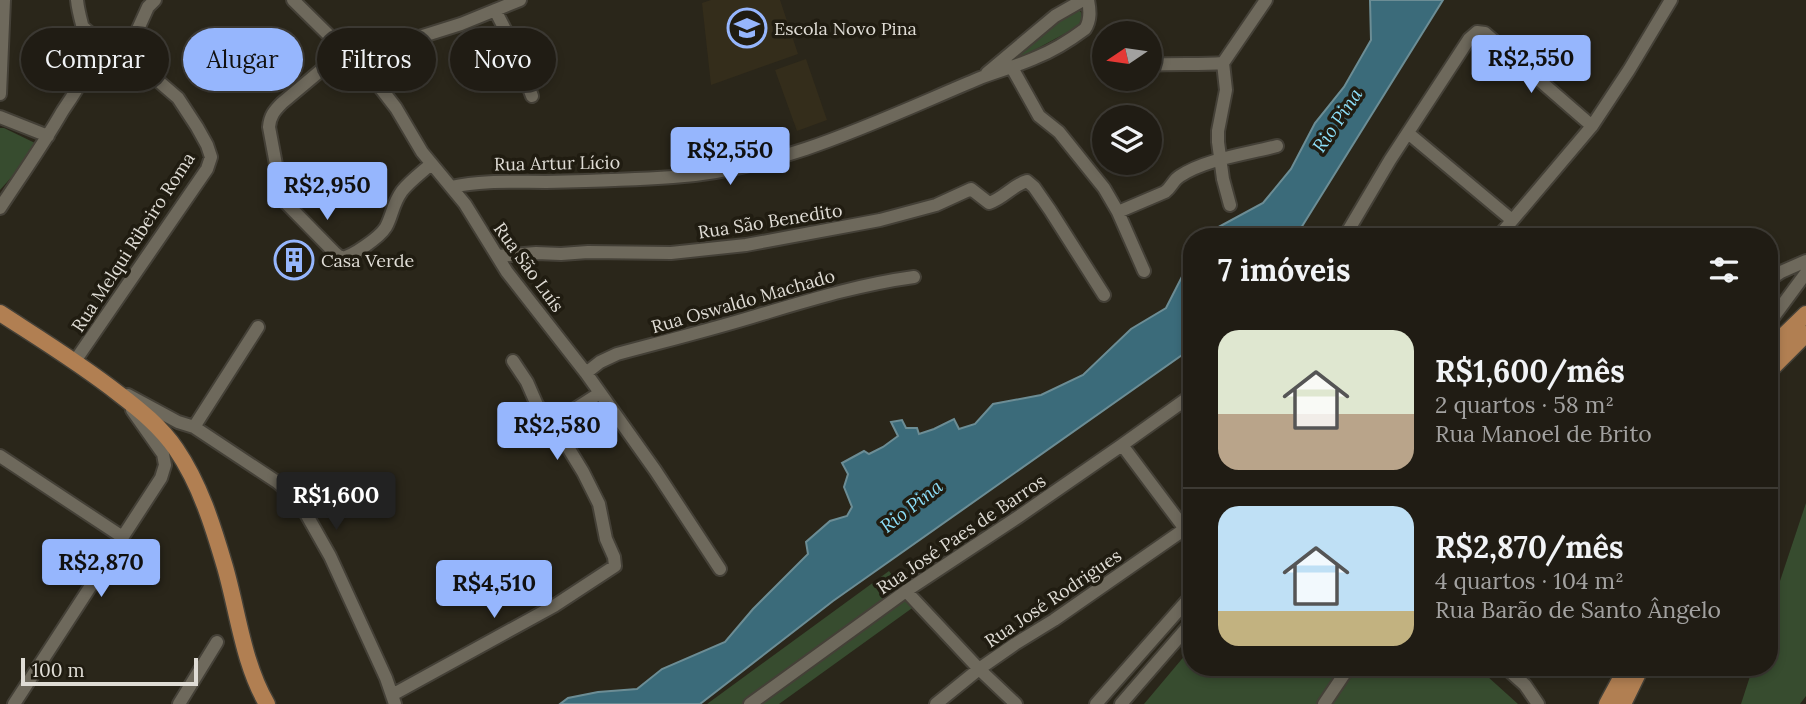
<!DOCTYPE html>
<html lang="pt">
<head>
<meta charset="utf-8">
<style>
	:root { --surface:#201c14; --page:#28251d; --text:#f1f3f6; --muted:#a2a1a0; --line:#3d3a34; --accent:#96b6fd }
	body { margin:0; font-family:Lora,serif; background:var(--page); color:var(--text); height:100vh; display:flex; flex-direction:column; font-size:26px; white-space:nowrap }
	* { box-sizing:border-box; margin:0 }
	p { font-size:23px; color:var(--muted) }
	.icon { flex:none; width:38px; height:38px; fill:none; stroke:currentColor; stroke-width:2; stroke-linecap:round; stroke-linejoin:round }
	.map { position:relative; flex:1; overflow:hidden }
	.details { position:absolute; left:1183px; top:228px; width:595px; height:448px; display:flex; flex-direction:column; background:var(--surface); border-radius:28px; box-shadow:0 4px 10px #0003,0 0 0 2px var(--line) }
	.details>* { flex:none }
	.top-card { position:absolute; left:21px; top:28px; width:665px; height:63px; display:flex; gap:14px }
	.needle { width:46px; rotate:257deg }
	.fabs { position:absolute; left:1092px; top:21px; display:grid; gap:14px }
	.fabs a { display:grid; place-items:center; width:70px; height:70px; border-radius:50%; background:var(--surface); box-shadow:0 4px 10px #0003,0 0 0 2px var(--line); font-size:35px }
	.scale { position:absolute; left:21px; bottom:18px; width:177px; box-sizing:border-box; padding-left:7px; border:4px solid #dfdcd5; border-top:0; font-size:19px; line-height:24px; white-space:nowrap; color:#dfdcd5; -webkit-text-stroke:5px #201c11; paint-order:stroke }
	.price { position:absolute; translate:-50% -60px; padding:0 16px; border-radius:7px; background:var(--accent); color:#111; font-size:23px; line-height:46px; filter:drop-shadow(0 2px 4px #0008) }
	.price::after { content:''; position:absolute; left:50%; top:42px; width:21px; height:16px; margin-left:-10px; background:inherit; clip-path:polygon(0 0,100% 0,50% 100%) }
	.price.on { background:#222; color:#fff }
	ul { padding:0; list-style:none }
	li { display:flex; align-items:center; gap:21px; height:175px; padding:0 35px }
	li+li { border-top:2px solid var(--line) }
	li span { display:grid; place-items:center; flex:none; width:196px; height:140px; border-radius:21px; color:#555 }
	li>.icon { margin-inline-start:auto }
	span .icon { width:84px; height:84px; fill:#fffc; stroke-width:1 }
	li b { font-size:30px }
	h2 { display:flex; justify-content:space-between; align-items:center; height:84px; padding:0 35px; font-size:30px }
	.pill { padding:0 24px; border-radius:32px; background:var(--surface); box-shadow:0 4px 10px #0003,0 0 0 2px var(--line); font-size:24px; line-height:63px }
	.pill.on { background:var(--accent); color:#111 }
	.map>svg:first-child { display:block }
	.built { fill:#342d1b }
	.green { fill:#374c2f }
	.water { fill:#3b6b7a; stroke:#6c8d95; stroke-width:2 }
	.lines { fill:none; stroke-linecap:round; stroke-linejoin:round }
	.minor-casing { stroke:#444037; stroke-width:16 }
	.major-casing { stroke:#444037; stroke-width:19 }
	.minor { stroke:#6e695c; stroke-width:12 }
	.major { stroke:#b17f52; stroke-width:16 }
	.labels { text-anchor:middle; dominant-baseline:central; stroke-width:7; stroke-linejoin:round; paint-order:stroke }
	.poi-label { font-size:18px; fill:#dfdcd5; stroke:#201c11; text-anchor:start }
	.street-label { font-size:18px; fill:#dfdcd5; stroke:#201c11 }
	.water-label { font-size:19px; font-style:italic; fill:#8ddff9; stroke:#201c11 }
</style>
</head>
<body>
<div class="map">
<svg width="1806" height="704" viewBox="0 0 1806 704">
	<rect width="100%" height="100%" fill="#2a261a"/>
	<path class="built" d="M711,0H780L798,54L711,85L702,3Z
		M806,59L827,120L797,131L775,70Z"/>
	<path class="green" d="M1078,9C1084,13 1082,21 1077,27L1014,61L1011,60L1047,28Z
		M0,128H4L35,143L16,172L0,190Z
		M1806,503V696L1800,704H1741L1753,667H1769V614Z
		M889,571L915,606L779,704H707Z
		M1192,647V667H1477L1518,704H1144Z"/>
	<path class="water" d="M1370,0H1443L1296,236H1202L1263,203L1291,169L1315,123L1344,87L1371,40Z
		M1192,257V348L833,601L700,704H560L568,698L598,692L637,689L662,669L725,642L753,609L808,554L806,542L830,521L847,516L852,507L844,487L848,474L842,463L864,451L869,454L883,447L898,436L891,422L902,420L906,428H917L919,434L934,429L954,419L959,429L975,424L993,404L1041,395L1083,375L1131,329L1166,308Z"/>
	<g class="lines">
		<defs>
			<path id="minor" d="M293,0L355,61L379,86L396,108L422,152L465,204L507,272L586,373L655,470L720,569
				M495,10L513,45L532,96
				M344,51L282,103C274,111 270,116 269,127L282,197L285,202L334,252L341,258C352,257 380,237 386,227C393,214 392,205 402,191C410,181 421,173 431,164
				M116,57L129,49L148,7L155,0
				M355,61L391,46L461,24L520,0
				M1150,65C1174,63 1199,65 1223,63
				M1011,66L1039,116L1059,132L1104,188L1118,212L1144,271
				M987,73L1055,16L1083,0
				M0,94L4,0
				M0,117L48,136
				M1408,133L1512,220
				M451,187C482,180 514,182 546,182C589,181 631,180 673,177C781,170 882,119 980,78C998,71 1017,66 1035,58C1053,51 1069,41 1085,29C1091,20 1090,10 1088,0
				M1230,205L1223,179L1218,142V131L1226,90L1223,63L1266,0
				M0,208C21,176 43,145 62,112C71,98 84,81 87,64C90,41 79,22 77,0
				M1118,212L1165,192C1172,187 1173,180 1180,176C1206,159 1247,154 1277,146
				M1345,236L1390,160L1469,39L1477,32L1485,33L1592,126
				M1499,236L1592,126L1629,70L1671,0
				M498,256L536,253L561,254L588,252L671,253L746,245L880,220L936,205L971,189L989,203C1004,198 1013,185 1027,181L1034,187L1050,210L1104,295
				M1769,280L1781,272L1806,261
				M1769,323L1806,273
				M75,361L207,169L211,157L207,145L197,127L178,98L156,79L116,57L83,27
				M586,373L600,362L617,354C665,341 714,329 762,314C813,299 862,284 914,277
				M128,395L178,422L194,427L277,482L292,495L304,510L330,556L386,678L395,704
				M553,423L600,393
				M194,427L258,327
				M1122,445L1185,529
				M0,456L121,536
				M906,591L979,669L1016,704
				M1505,667L1525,685L1538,704
				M392,695L554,606L615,566L614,557L606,539L599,504L583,472L553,423L537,405L527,382L513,361
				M14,704L161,478L165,465L163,454L132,410
				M179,704L217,642
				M750,704L906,591L1018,517L1122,445L1192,395
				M936,704L979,669L1015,644L1054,620L1192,524
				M1096,704L1192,595
				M1121,704L1192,622
				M1324,704L1349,667"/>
			<path id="major" d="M0,313C40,339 81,364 119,394C140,410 161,427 176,449C200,484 213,526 225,567C238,612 243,663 267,704
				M1769,350L1806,314
				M1769,371L1806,334
				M1607,704L1627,667
				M1623,704L1641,667"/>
		</defs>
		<use href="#minor" class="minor-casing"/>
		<use href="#major" class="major-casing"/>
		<use href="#minor" class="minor"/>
		<use href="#major" class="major"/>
	</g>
	<defs>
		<symbol id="school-ring" viewBox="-11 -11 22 22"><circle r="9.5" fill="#201c11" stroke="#96b6fd" stroke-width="1.5"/><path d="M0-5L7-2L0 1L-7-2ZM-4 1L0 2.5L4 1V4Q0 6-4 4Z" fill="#96b6fd"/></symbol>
		<symbol id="building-ring" viewBox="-11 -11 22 22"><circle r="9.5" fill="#201c11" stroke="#96b6fd" stroke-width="1.5"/><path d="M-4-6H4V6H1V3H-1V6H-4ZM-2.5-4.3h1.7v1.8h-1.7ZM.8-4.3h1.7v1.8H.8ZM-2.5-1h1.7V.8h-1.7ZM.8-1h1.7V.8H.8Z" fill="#96b6fd"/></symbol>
	</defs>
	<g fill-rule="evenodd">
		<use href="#school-ring" x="725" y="6" width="44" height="44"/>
		<use href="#building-ring" x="272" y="238" width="44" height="44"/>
	</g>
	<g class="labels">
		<g class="poi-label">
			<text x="774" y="28">Escola Novo Pina</text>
			<text x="321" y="260">Casa Verde</text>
		</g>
		<g class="street-label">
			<text transform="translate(557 163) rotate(-1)">Rua Artur Lício</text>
			<text transform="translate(770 221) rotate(-9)">Rua São Benedito</text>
			<text transform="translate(133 242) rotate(-57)">Rua Melqui Ribeiro Roma</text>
			<text transform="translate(529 267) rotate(54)">Rua São Luís</text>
			<text transform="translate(743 301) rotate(-16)">Rua Oswaldo Machado</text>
			<text transform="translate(961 534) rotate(-34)">Rua José Paes de Barros</text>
			<text transform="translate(1053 598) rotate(-34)">Rua José Rodrigues</text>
		</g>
		<g class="water-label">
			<text transform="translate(1337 120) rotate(-56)">Rio Pina</text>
			<text transform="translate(911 506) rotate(-38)">Rio Pina</text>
		</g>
	</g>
</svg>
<div class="fabs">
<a><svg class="needle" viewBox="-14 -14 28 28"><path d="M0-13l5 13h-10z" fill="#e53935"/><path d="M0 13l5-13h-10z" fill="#a2a1a0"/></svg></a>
<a><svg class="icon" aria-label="layers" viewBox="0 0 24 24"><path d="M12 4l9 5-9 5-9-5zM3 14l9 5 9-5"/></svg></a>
</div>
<div class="scale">100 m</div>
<b class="price" style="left:1531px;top:95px">R$2,550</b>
<b class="price" style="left:730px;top:187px">R$2,550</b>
<b class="price" style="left:327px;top:222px">R$2,950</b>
<b class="price" style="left:557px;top:462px">R$2,580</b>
<b class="price on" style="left:336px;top:532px">R$1,600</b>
<b class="price" style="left:101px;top:599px">R$2,870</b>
<b class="price" style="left:494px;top:620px">R$4,510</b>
<div class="top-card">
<a class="pill">Comprar</a>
<a class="pill on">Alugar</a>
<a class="pill">Filtros</a>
<a class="pill">Novo</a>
</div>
<section class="details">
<h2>7 imóveis<svg class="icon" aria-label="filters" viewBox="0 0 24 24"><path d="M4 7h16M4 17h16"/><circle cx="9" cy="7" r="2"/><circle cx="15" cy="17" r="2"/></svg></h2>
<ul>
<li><span style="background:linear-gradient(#dfe7d0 60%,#b9a48a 0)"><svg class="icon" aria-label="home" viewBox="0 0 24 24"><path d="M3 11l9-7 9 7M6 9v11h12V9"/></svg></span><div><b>R$1,600/mês</b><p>2 quartos · 58 m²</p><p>Rua Manoel de Brito</p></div></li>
<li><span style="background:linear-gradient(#bfe0f5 75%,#c2b280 0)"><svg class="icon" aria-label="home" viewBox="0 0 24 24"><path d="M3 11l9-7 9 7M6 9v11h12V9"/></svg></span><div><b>R$2,870/mês</b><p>4 quartos · 104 m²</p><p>Rua Barão de Santo Ângelo</p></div></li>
</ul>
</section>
</div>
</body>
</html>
